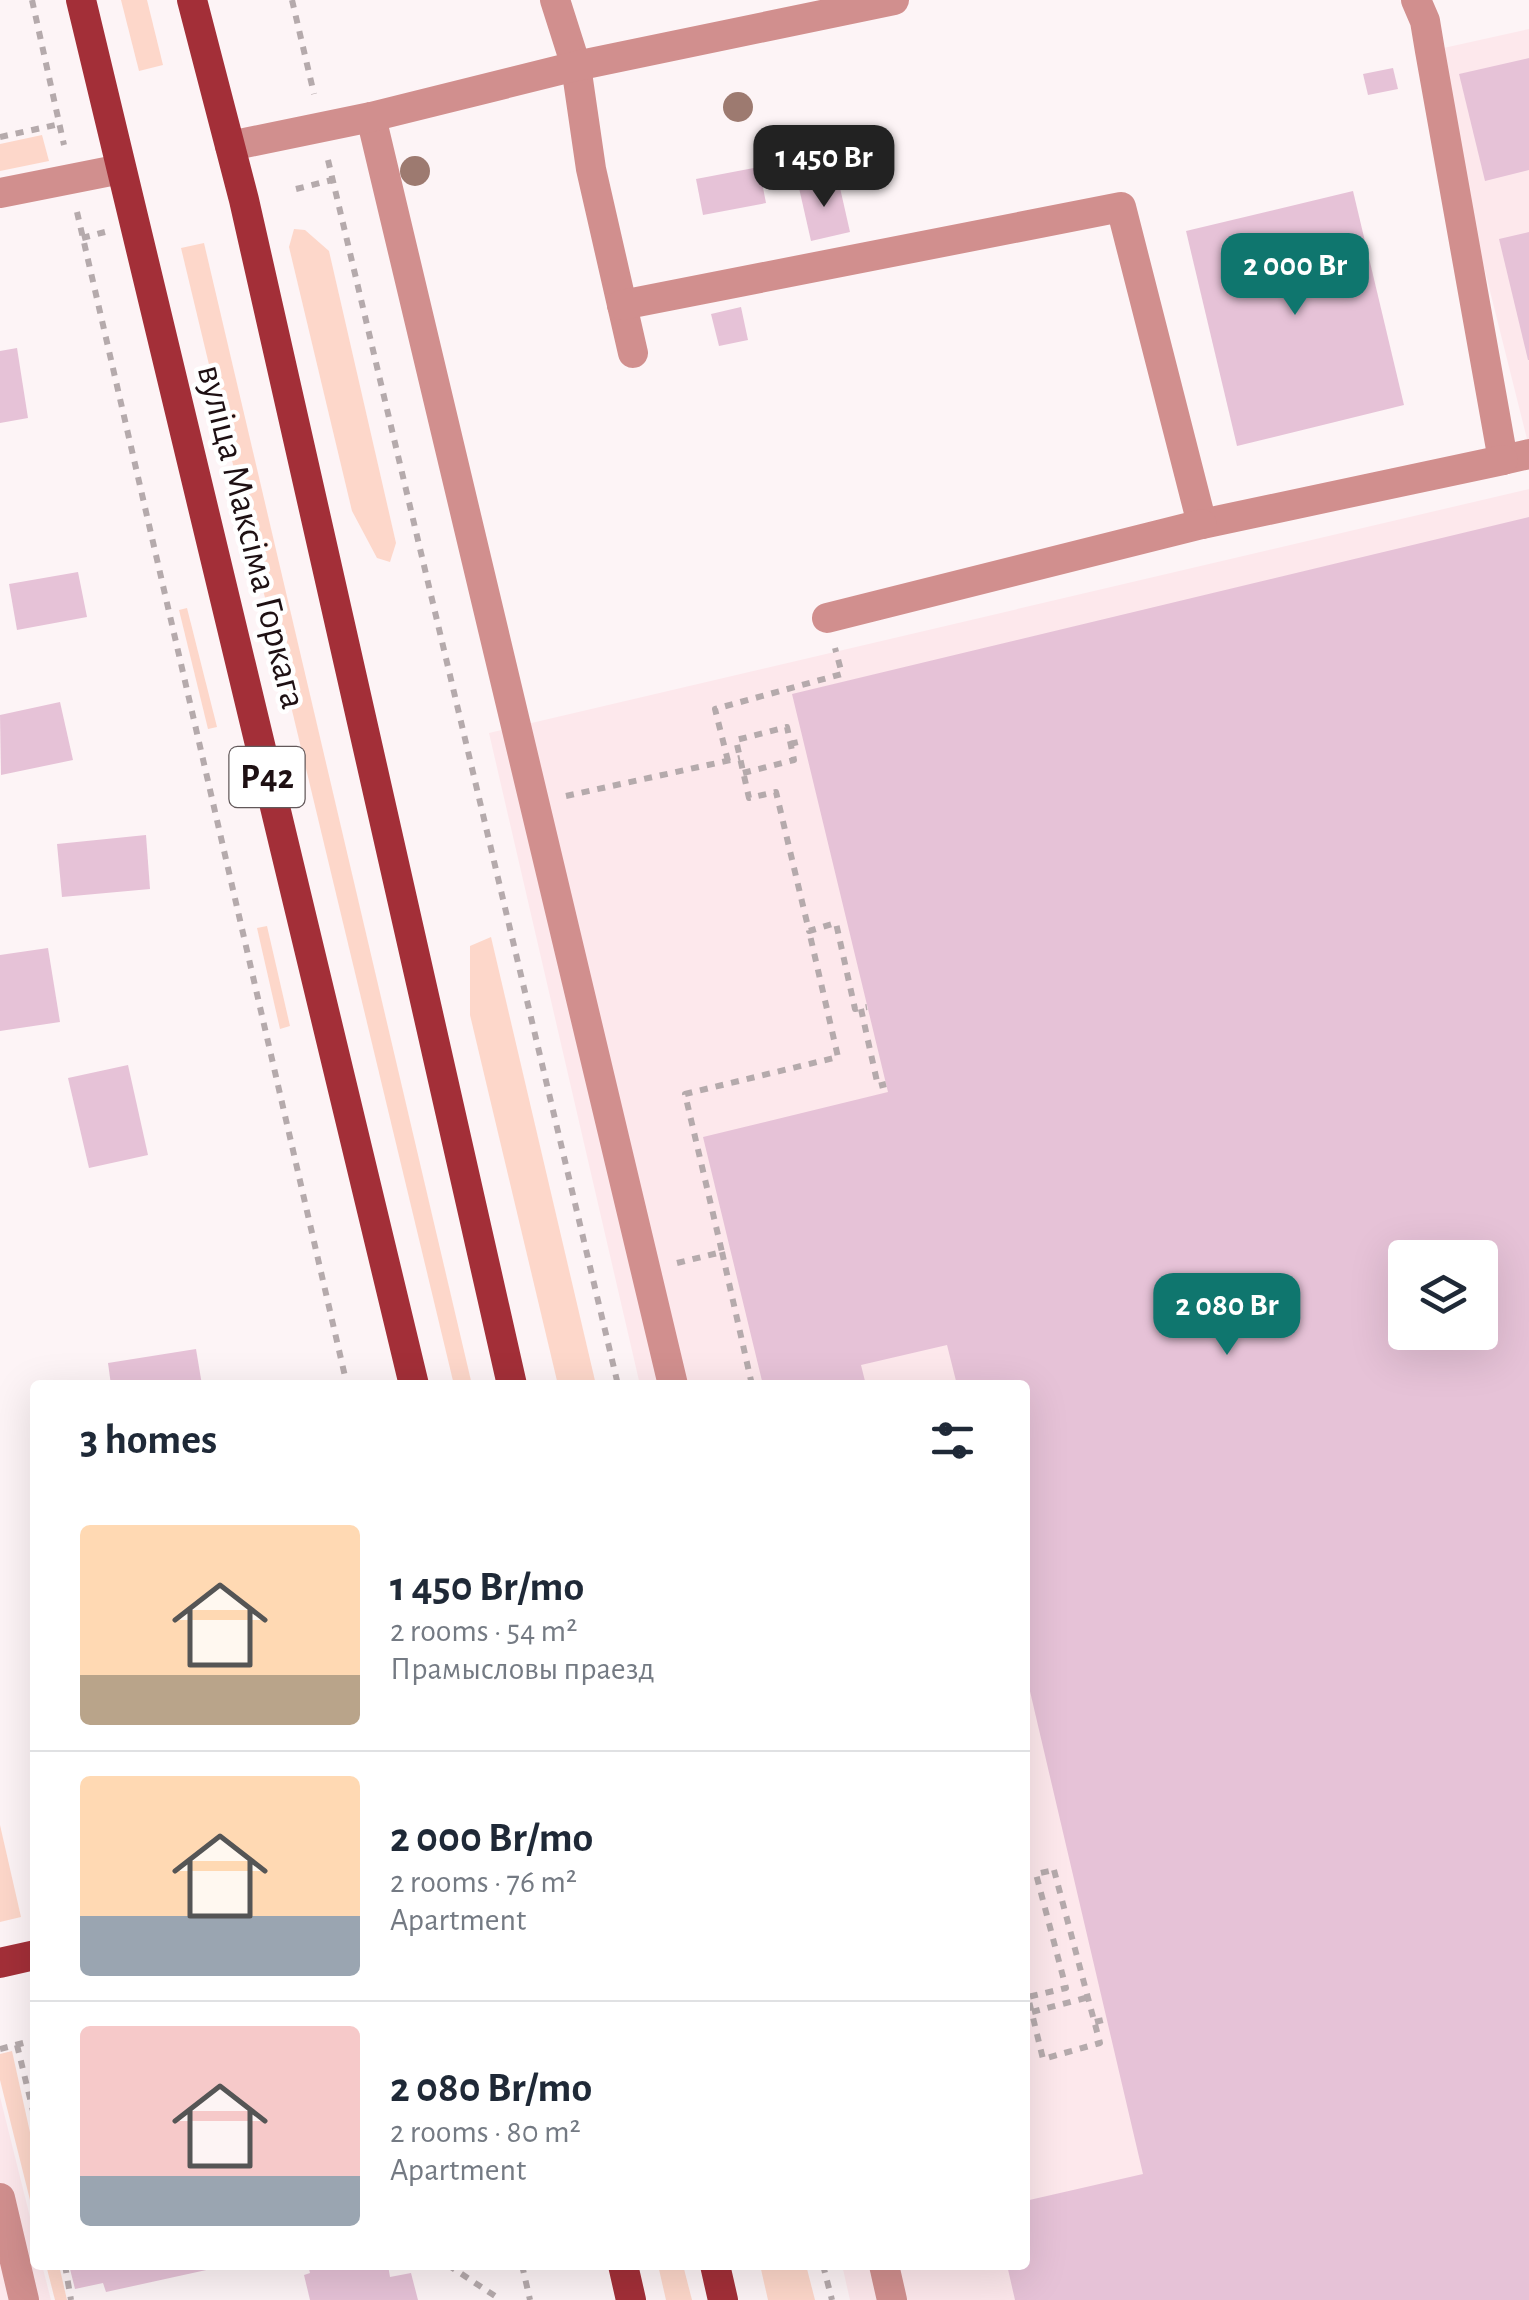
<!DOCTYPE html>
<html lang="en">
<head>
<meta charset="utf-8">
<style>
	body { margin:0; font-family:"Alegreya Sans",sans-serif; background:#f2f2f3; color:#1f2937; height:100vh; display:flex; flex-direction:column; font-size:38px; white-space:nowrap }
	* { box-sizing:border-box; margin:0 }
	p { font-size:32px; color:#747a83 }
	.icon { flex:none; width:55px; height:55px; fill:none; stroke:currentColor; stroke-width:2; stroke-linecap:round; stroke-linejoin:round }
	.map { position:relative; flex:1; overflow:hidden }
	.drawer { position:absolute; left:30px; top:1380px; width:1000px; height:890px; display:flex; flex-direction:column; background:#fff; border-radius:10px; box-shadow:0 10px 40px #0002 }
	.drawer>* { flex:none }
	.fabs { position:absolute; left:1388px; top:1240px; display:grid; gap:20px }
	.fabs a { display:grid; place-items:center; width:110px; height:110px; border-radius:10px; background:#fff; box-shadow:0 10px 40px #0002; font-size:50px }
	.price { position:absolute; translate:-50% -85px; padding:0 22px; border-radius:20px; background:#0f766e; color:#fff; font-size:32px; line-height:65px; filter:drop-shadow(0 2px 5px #0008) }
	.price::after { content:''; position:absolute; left:50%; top:60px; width:30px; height:22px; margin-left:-15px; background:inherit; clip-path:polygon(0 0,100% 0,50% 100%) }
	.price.selected { background:#222; color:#fff }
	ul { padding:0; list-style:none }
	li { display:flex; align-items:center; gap:30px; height:250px; padding:0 50px }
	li+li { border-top:2px solid #e0e1e3 }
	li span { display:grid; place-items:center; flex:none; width:280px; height:200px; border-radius:10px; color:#555 }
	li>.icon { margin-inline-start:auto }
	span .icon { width:120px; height:120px; fill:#fffc; stroke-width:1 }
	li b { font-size:42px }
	h2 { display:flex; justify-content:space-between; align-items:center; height:120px; padding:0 50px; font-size:42px }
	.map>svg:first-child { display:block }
	.built { fill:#fde8ec; fill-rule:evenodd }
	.green { fill:#fdd7ca }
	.building { fill:#e6c2d7; fill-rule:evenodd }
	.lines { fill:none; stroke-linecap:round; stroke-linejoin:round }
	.path { stroke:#b5aaac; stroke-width:6; stroke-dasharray:8 8; stroke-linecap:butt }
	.minor { stroke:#d18f8e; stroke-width:30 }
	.major { stroke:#a32f38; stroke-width:30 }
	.tree { fill:#9d7a70 }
	.labels { text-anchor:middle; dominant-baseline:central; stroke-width:9; stroke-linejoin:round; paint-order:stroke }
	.shield { fill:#fff; stroke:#62585a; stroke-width:2.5 }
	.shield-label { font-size:35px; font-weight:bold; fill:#1e1013 }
	.street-label { font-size:38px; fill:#1e1013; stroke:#fff }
</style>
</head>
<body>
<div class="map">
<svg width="1529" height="2300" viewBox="0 0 1529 2300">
	<rect width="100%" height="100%" fill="#fdf4f6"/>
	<g class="built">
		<path d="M1529,29V447L1430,51Z"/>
		<path d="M1529,489V2300H850L842,2265H1025V1385H640L489,733ZM1405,1258H1480V1332H1405Z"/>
		<path d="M0,2097L35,2237V2265H42L51,2300H0Z"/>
	</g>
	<g class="green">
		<path d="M121,0H147L163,65L139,71Z"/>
		<path d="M42,135L49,161L0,171V144Z"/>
		<path d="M294,229L305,230L329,251L396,543L390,562L377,558L352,511L289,247Z"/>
		<path d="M204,243L472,1385H454L181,248Z"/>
		<path d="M187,608L217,727L208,729L179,610Z"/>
		<path d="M267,926L290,1026L280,1029L257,928Z"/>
		<path d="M491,937L596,1385H558L470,1015V946Z"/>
		<path d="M0,1825L21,1917L0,1922Z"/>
		<path d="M12,2051L35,2155V2220L0,2080V2054Z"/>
		<path d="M46,2265H59L67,2300H55Z"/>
		<path d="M658,2265H683L692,2300H666Z"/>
		<path d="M760,2265H806L815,2300H768Z"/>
	</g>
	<g class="building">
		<path d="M1529,58V170L1485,181L1459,74Z"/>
		<path d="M1393,68L1398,89L1368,95L1363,74Z"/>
		<path d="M759,167L766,203L703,215L696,179Z"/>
		<path d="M838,179L850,232L811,241L799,188Z"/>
		<path d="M1353,191L1404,405L1237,446L1186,231Z"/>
		<path d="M1529,232V360H1528L1499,239Z"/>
		<path d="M741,307L748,340L719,346L711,314Z"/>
		<path d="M17,348L28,418L0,423V351Z"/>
		<path d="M1529,517V2300H1015L1007,2265H1025V2201L1143,2174L1025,1670V1385H957L947,1345L861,1365L866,1385H763L703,1137L888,1092L792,694ZM1405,1258H1480V1332H1405Z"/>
		<path d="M78,572L87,617L17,630L9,584Z"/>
		<path d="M60,702L73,760L1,775L0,715Z"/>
		<path d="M146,835L150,889L62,897L57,844Z"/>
		<path d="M48,948L60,1022L0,1031V955Z"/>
		<path d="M128,1065L148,1155L89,1168L68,1078Z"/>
		<path d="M196,1349L202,1385H111L108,1363Z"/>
		<path d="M69,2265H219L220,2267L106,2292L103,2283L75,2289Z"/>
		<path d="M308,2265H388L390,2277L411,2273L418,2300H310L304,2275L310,2273Z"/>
	</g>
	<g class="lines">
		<g class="path">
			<path d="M32,0L64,145"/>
			<path d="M292,0L314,94"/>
			<path d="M0,137L60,124"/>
			<path d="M328,160L618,1385"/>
			<path d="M296,189L332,180"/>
			<path d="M77,212L347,1385"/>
			<path d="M82,238L105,232"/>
			<path d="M790,744L803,741"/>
			<path d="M728,761L715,709L842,674L835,648"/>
			<path d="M743,773L794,760L787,727L736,740L749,798L776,792L809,931L836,923L855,1009L867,1007"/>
			<path d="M566,796L740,758"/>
			<path d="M861,1009L878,1086L886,1084"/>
			<path d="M722,1252L752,1385"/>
			<path d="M677,1263L722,1252L685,1094L838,1057L809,931"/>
			<path d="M1054,1870L1100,2043L1043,2059L1028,1997L1066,1988L1036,1874Z"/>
			<path d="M1032,2012L1089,1997"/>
			<path d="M1095,2022L1108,2019"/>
			<path d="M17,2045L35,2119"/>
			<path d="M0,2049L35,2040"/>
			<path d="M65,2265L71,2300"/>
			<path d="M448,2265L501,2300"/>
			<path d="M522,2265L530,2300"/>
			<path d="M823,2265L832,2300"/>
		</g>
		<g class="minor">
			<path d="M555,0L576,66L591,169L633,353"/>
			<path d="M1416,0L1425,21L1430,51L1503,460L1529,454"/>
			<path d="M371,117L673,1385"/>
			<path d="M230,146L371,117L576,66L894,0"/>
			<path d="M0,193L121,169"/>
			<path d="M622,305L1121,207L1202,524L1503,460"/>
			<path d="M827,618L1202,524"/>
			<path d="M0,2198L24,2300"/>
			<path d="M884,2265L892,2300"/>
		</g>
		<g class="major">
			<path d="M81,0L414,1385"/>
			<path d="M192,0L244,200L512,1385"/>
			<path d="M0,1963L35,1955"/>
			<path d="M623,2265L631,2300"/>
			<path d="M715,2265L723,2300"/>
		</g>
	</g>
	<g class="tree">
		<circle cx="738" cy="107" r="15"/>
		<circle cx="415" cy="171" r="15"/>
	</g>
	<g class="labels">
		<rect class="shield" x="229.5" y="747" width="75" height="60" rx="8"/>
		<g class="shield-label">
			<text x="267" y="777">Р42</text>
		</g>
		<g class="street-label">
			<text transform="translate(251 537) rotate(76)">вуліца Максіма Горкага</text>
		</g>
	</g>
</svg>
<div class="fabs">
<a><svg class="icon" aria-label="layers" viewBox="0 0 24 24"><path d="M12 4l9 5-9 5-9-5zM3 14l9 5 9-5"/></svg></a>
</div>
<b class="price selected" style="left:824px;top:210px">1 450 Br</b>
<b class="price" style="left:1295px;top:318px">2 000 Br</b>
<b class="price" style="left:1227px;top:1358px">2 080 Br</b>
<section class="drawer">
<h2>3 homes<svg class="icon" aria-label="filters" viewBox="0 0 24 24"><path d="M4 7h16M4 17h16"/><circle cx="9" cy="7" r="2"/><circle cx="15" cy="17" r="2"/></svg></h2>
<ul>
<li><span style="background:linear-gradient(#ffd9b3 75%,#b9a48a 0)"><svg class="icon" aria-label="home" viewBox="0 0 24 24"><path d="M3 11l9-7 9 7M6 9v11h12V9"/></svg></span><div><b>1 450 Br/mo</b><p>2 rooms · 54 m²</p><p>Прамысловы праезд</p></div></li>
<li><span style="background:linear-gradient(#ffd9b3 70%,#9aa5b1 0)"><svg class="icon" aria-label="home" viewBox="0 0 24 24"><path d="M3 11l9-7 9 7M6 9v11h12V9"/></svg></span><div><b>2 000 Br/mo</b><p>2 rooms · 76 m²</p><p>Apartment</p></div></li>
<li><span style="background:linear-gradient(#f6c9c9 75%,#9aa5b1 0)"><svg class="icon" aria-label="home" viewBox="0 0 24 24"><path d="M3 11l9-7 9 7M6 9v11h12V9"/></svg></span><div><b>2 080 Br/mo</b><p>2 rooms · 80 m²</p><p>Apartment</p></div></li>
</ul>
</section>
</div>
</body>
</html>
